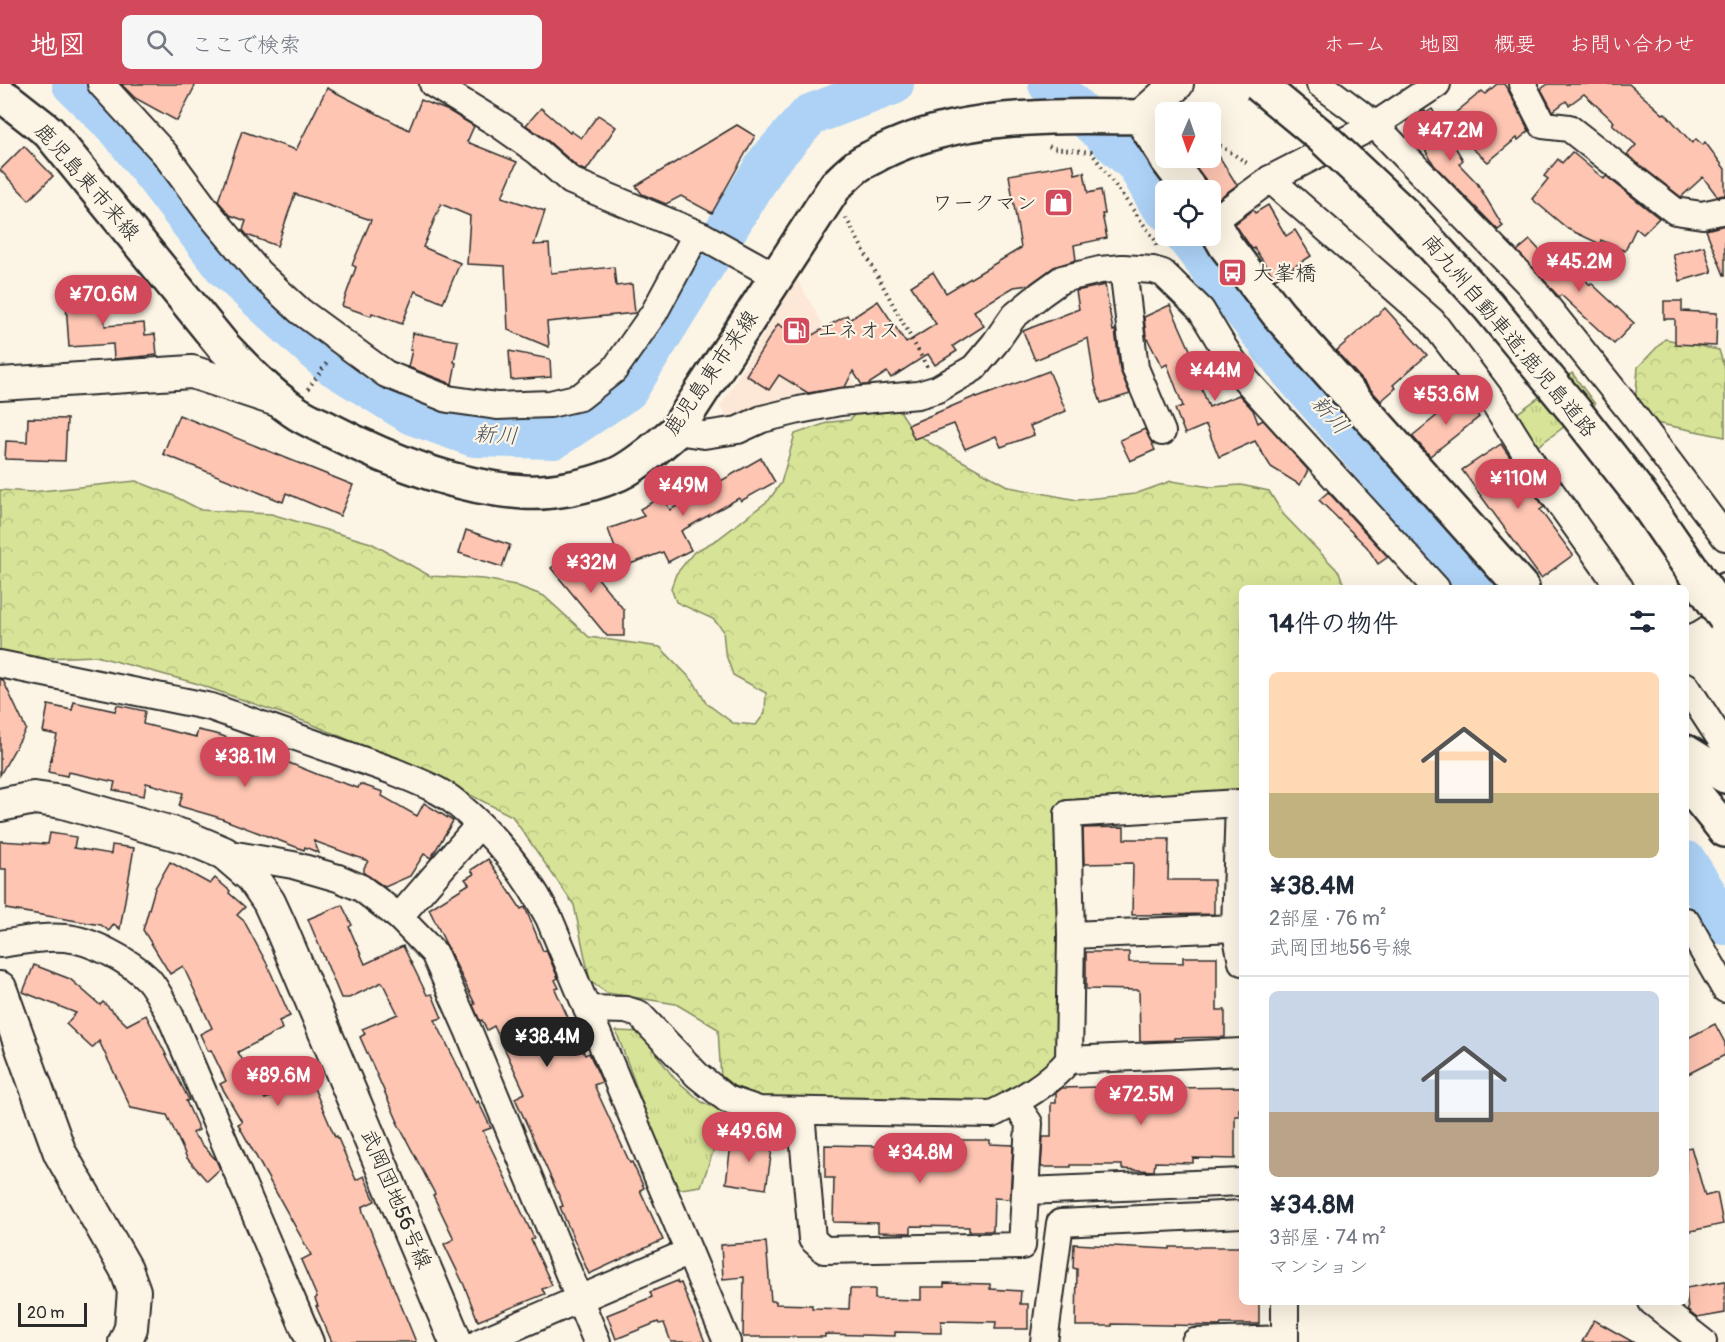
<!DOCTYPE html>
<html lang="ja">
<head>
<meta charset="utf-8">
<style>
	body { margin:0; font-family:Pangolin,"Klee One",sans-serif; background:#f6f6f7; color:#1f2937; height:100vh; display:flex; flex-direction:column; font-size:22px; white-space:nowrap }
	* { box-sizing:border-box; margin:0 }
	p { font-size:20px; color:#747a83 }
	.icon { flex:none; width:33px; height:33px; fill:none; stroke:currentColor; stroke-width:2; stroke-linecap:round; stroke-linejoin:round }
	.map { position:relative; flex:1; overflow:hidden }
	.drawer { position:absolute; left:1239px; top:501px; width:450px; height:720px; display:flex; flex-direction:column; background:#fff; border-radius:9px; box-shadow:0 6px 24px #0002 }
	.drawer>* { flex:none }
	.needle { width:39px; rotate:182deg }
	.buttons { position:absolute; left:1155px; top:18px; display:grid; gap:12px }
	.buttons a { display:grid; place-items:center; width:66px; height:66px; border-radius:9px; background:#fff; box-shadow:0 6px 24px #0002; font-size:30px }
	.scale { position:absolute; left:18px; bottom:15px; width:69px; box-sizing:border-box; padding-left:6px; border:3px solid #2b2b2b; border-top:0; font-size:16px; line-height:21px; white-space:nowrap; color:#2b2b2b; -webkit-text-stroke:4px #fcf5e5; paint-order:stroke }
	.price { position:absolute; translate:-50% -51px; padding:0 14px; border-radius:21px; background:#d1495b; color:#fff; font-size:20px; line-height:39px; filter:drop-shadow(0 2px 3px #0008) }
	.price::after { content:''; position:absolute; left:50%; top:36px; width:18px; height:14px; margin-left:-9px; background:inherit; clip-path:polygon(0 0,100% 0,50% 100%) }
	.price.active { background:#222; color:#fff }
	ul { padding:0; list-style:none }
	li { display:grid; align-content:center; gap:12px; height:318px; padding:0 30px }
	li+li { border-top:2px solid #e0e1e3 }
	li span { display:grid; place-items:center; height:186px; border-radius:9px; color:#555 }
	li>.icon { margin-inline-start:auto }
	span .icon { width:108px; height:108px; fill:#fffc; stroke-width:1 }
	li b { font-size:26px }
	h2 { display:flex; justify-content:space-between; align-items:center; height:72px; padding:0 30px; font-size:26px }
	header { display:flex; align-items:center; gap:36px; box-sizing:border-box; height:84px; padding:0 30px; background:#d1495b; color:#fff }
	header strong { font-size:28px }
	nav { display:flex; gap:33px; margin-inline-start:auto; font-size:21px }
	.search { width:420px; height:54px; background:#f6f6f7; display:flex; align-items:center; gap:15px; box-sizing:border-box; padding:0 21px; border-radius:9px; color:#747a83; font-size:22px }
	.map>svg:first-child { display:block }
	.built { fill:#fde7d6 }
	.grass { fill:url(#grass-tufts); stroke:#818861; stroke-width:1.5 }
	.forest { fill:url(#forest-crowns); stroke:#818861; stroke-width:1.5 }
	.lines { fill:none; stroke-linecap:round; stroke-linejoin:round }
	.river { stroke:#add2f6; stroke-width:42 }
	.building { fill:#fec5b2; stroke:#2b2b2b; stroke-width:1.5 }
	.minor-casing { stroke:#2b2b2b; stroke-width:30 }
	.tertiary-casing { stroke:#2b2b2b; stroke-width:36 }
	.primary-casing { stroke:#2b2b2b; stroke-width:38 }
	.path { stroke:#2b2b2b; stroke-width:4; stroke-dasharray:1.5 4.5; stroke-linecap:butt }
	.minor { stroke:#fcf5e5; stroke-width:26 }
	.tertiary { stroke:#fcf5e5; stroke-width:32 }
	.primary { stroke:#fcf5e5; stroke-width:33 }
	.motorway-bridge-casing { stroke:#2b2b2b; stroke-width:38; stroke-linecap:butt }
	.motorway-bridge { stroke:#fcf5e5; stroke-width:33 }
	.labels { text-anchor:middle; dominant-baseline:central; stroke-width:4.5; stroke-linejoin:round; paint-order:stroke }
	.street-label { font-size:21px; fill:#2b2b2b; stroke:#fcf5e5 }
	.poi-label { font-size:21px; fill:#2b2b2b; stroke:#fcf5e5; text-anchor:start }
	.water-label { font-size:22px; font-style:italic; fill:#4c555e; stroke:#fcf5e5 }
</style>
</head>
<body>
<header>
<strong>地図</strong>
<div class="search"><svg class="icon" aria-label="search" viewBox="0 0 24 24"><circle cx="10" cy="10" r="6"/><path d="M15 15l6 6"/></svg>ここで検索</div>
<nav><a>ホーム</a><a>地図</a><a>概要</a><a>お問い合わせ</a></nav>
</header>
<div class="map">
<svg width="1725" height="1258" viewBox="0 0 1725 1258">
	<defs>
		<pattern id="grass-tufts" width="24" height="20" patternUnits="userSpaceOnUse" patternTransform="scale(1.5)"><rect width="24" height="20" fill="#d7e497"/><path d="M3 7l-1-3M5 7V3M7 7l1-3M15 17l-1-3M17 17v-4M19 17l1-3" fill="none" stroke="#b9c482"/></pattern>
		<pattern id="forest-crowns" width="20" height="18" patternUnits="userSpaceOnUse" patternTransform="scale(1.5)"><rect width="20" height="18" fill="#d7e497"/><path d="M2 6a3 3 0 1 1 6 0M12 15a3 3 0 1 1 6 0" fill="none" stroke="#b9c482"/></pattern>
	</defs>
	<rect width="100%" height="100%" fill="#fcf5e5"/>
	<filter id="ink" filterUnits="userSpaceOnUse"><feTurbulence type="fractalNoise" baseFrequency=".0167" numOctaves="2"/><feDisplacementMap in="SourceGraphic" scale="12" xChannelSelector="R" yChannelSelector="G"/><feConvolveMatrix kernelMatrix="1 2 1 2 8 2 1 2 1" color-interpolation-filters="sRGB"/></filter>
	<g filter="url(#ink)">
		<path class="built" d="M797,195L855,297L853,305L847,312L786,315L727,333L720,323Z"/>
		<g class="grass">
			<path d="M1572,289L1595,320L1538,362L1515,331Z"/>
			<path d="M616,947L640,948L674,994L702,1018L727,1029L701,1102L674,1106Z"/>
		</g>
		<g class="forest">
			<path d="M1665,255L1719,266L1725,285V353L1646,337L1635,321L1638,283Z"/>
			<path d="M859,324L900,327L912,345L930,359L1009,403L1077,416L1135,410L1171,397L1211,403L1241,401L1269,407L1283,430L1339,488L1345,504H1242V710L1063,716L1055,726L1061,895L1059,970L1042,987L991,1020L757,1015L721,995L718,945L676,920L607,909L590,897L574,821L512,732L431,691L309,639L195,599L96,572L20,575L0,570V406L32,408L136,397L172,411L201,426L271,430L371,459L430,492L484,495L515,501L544,512L589,553L660,563L694,598L706,619L733,639L756,641L765,629L766,609L733,591L725,568L723,546L713,535L676,518L671,504L676,490L694,468L718,455L769,416L781,399L795,350L830,338L850,336Z"/>
		</g>
		<g class="lines">
			<g class="river">
				<path d="M73,0L120,46L226,184L331,280L412,330L474,352L554,354L627,306L768,78L810,31L893,0"/>
				<path d="M1049,0L1137,80L1158,117L1166,126"/>
				<path d="M1186,152L1293,289L1480,504"/>
				<path d="M1686,778L1725,840"/>
			</g>
		</g>
		<g class="building">
			<path d="M121,0H196L177,37L135,14Z"/>
			<path d="M1497,0H1504L1508,6L1529,47L1518,56L1517,54L1488,78L1443,39L1482,7L1485,10Z"/>
			<path d="M1548,0H1629L1663,30L1665,29L1692,59L1696,55L1703,61L1705,58L1725,85V111L1717,112L1703,93L1681,113L1627,71L1636,61L1612,40L1614,38L1584,10L1569,21L1566,17L1553,27L1541,5Z"/>
			<path d="M327,4L409,46L421,16L449,27L474,42L467,58L517,78L502,113L545,127L534,161L549,160L551,189L614,183L616,202L632,200L635,229L547,238L549,263L508,246L505,182L467,180L470,132L441,120L423,163L460,179L443,219L415,207L402,240L372,229L371,232L342,222L356,183L352,181L371,136L295,110L277,162L247,151L243,146L246,137L230,131L218,117L242,47L296,66Z"/>
			<path d="M541,24L570,49L571,47L581,54L598,31L616,43L586,87L579,84L547,56L526,41Z"/>
			<path d="M1432,25L1463,76L1459,80L1477,99L1503,142L1498,146L1434,81L1408,37L1425,27L1426,29Z"/>
			<path d="M737,41L755,52L712,129L681,112L666,120L642,110L636,102Z"/>
			<path d="M24,62L53,92L29,116L0,86Z"/>
			<path d="M1572,68L1604,95L1606,92L1659,134L1643,150L1636,144L1625,167L1601,156L1600,160L1568,145L1532,115L1548,95L1544,92L1558,75L1562,79Z"/>
			<path d="M1217,69L1237,101L1215,117L1210,115V106H1208L1205,95L1196,83Z"/>
			<path d="M1073,80L1075,90L1084,88L1088,109L1101,106L1105,130H1102L1107,154L1074,161L1076,176L1054,183L1029,201L1014,203L974,227L984,242L953,262L957,267L935,281L928,270L891,294L887,288L867,301H862L853,287L845,303L808,309L779,291L769,306L746,291L778,240L804,256L847,231L849,236L878,217L906,259L936,240L911,202L933,188L946,209L1021,164L1009,91Z"/>
			<path d="M1268,121L1286,152L1295,146L1311,172L1275,195L1254,164L1252,165L1235,140L1253,126L1255,129Z"/>
			<path d="M1725,141V191H1724L1706,146Z"/>
			<path d="M1530,156L1556,184L1566,175L1590,201L1591,199L1634,239L1614,260L1561,211L1559,213L1517,167Z"/>
			<path d="M1704,162L1712,188L1680,197L1673,170Z"/>
			<path d="M1105,201L1113,247L1115,246L1120,286L1130,310L1101,319L1095,301L1088,254L1035,276L1023,247L1079,225L1076,207Z"/>
			<path d="M102,202L105,242L144,239L145,251L155,250L157,271L114,275L113,260L69,263L65,205Z"/>
			<path d="M1664,217H1682V227L1717,229L1716,262L1675,260V235H1664Z"/>
			<path d="M1170,221L1191,268L1188,270L1209,323L1239,311L1253,326L1258,339L1263,336L1308,386L1300,401L1271,383L1255,357L1219,373L1206,341L1185,350L1175,325L1183,322L1167,280L1162,283L1146,252L1144,233Z"/>
			<path d="M1385,224L1427,271L1393,301L1396,304L1381,317L1336,267Z"/>
			<path d="M413,249L458,257L454,278L456,279L452,300L408,283L412,266H410Z"/>
			<path d="M509,267L550,275L551,293L511,296Z"/>
			<path d="M1049,287L1066,327L1030,342L1034,351L1001,363L996,352L965,365L954,340L914,355L908,341L976,312L977,314Z"/>
			<path d="M1462,311L1479,333L1430,372L1412,352Z"/>
			<path d="M179,331L353,401L340,432L286,409L283,418L163,370Z"/>
			<path d="M28,334L67,335L65,377L5,375L6,357L27,358Z"/>
			<path d="M1145,345L1155,366L1130,377L1120,356Z"/>
			<path d="M1501,360L1544,423L1540,426L1573,471L1541,494L1462,386Z"/>
			<path d="M761,374L775,398L741,417L739,414L681,447L691,466L668,478L663,468L622,483L608,445L644,432L640,425L663,412L670,426Z"/>
			<path d="M1328,408L1388,473L1378,480L1367,463L1319,416Z"/>
			<path d="M466,446L510,461L502,483L459,469Z"/>
			<path d="M574,465L624,526V552H607L551,484Z"/>
			<path d="M0,595L3,596L26,645L0,691Z"/>
			<path d="M74,618L115,627L117,621L145,627L143,640L196,653L198,646L220,651L319,691L358,704L360,700L383,708L382,712L417,732L424,719L453,737L431,774L424,770L410,792L385,803L364,789V784L368,777L314,757L319,769L305,763L304,766L217,733L179,722L183,709L146,699L144,712L113,706L115,698L68,688L67,692L48,688L57,651L43,648L48,621L72,626Z"/>
			<path d="M1124,743V755H1169L1168,796H1214V830L1132,831L1133,779L1084,780L1083,744Z"/>
			<path d="M50,749L76,753L74,764L111,770L112,761L134,764L120,845L114,840L109,847L101,841L6,825V785H0V757L48,760Z"/>
			<path d="M488,775L521,825L525,823L543,867L546,866L558,894L555,896L559,904L555,905L585,971L589,969L602,998L594,1001L630,1079L632,1078L644,1104L640,1106L663,1156L589,1190L560,1123L563,1122L560,1114L515,1014L525,1009L494,942L487,946L482,936L480,937L473,921L475,920L429,825L469,800L465,795L474,790L471,786Z"/>
			<path d="M170,778L210,800L215,794L230,807L229,809L245,823L237,831L244,837L267,880L290,932L279,937L282,945L238,968L265,1015L311,997L335,1053L337,1052L356,1096L364,1092L375,1117L362,1123L363,1128L416,1258H332L316,1222H318L315,1215L317,1213L301,1176L311,1171L238,1040L242,1038L220,1000L226,997L211,966L208,967L200,950L212,944L183,882L170,890L143,846L155,804Z"/>
			<path d="M342,821L352,841L349,843L365,880L403,862L427,911L432,910L442,934L435,936L476,1019L478,1017L491,1044L483,1047L534,1154L531,1156L552,1201L542,1205L545,1210L478,1237L464,1201L444,1160L454,1155L433,1111L435,1110L397,1038H398L360,953L365,950L362,945L398,930L382,898L349,914H341L308,835Z"/>
			<path d="M1086,868H1129V878L1183,879V873H1217V926H1225V953L1174,954V956L1140,957L1139,906L1086,905Z"/>
			<path d="M34,881L70,895L100,921L103,918L127,941L146,931L189,1016L186,1017L199,1046L192,1049L216,1076L220,1085L207,1097L187,1074L167,1031L131,1024L99,957L92,964L66,940L76,929L23,908Z"/>
			<path d="M1715,940L1725,959V971L1686,991V955Z"/>
			<path d="M1135,999H1172V1004L1242,1003V1025H1239V1032H1235V1075L1193,1074V1079L1155,1078L1154,1087L1122,1085V1081H1071V1083H1041L1043,1053H1051V1019H1056V1009L1062,1004L1135,1002Z"/>
			<path d="M732,1053L773,1059L766,1105L726,1099Z"/>
			<path d="M925,1056H990V1060L1013,1061L1010,1115L994,1114L993,1147H969V1143L911,1142V1149L878,1148V1139L833,1138L834,1094H825V1061L925,1063Z"/>
			<path d="M1691,1063L1705,1112L1717,1109L1723,1140L1686,1148V1064Z"/>
			<path d="M766,1158L771,1217H776V1220L812,1221V1224L849,1225L850,1205H875V1215L921,1216V1203H944V1199L990,1200V1205L1021,1207L1020,1220H1028V1245H995L996,1238L941,1237V1249L895,1248V1252L825,1250V1253H743L744,1193L723,1195L721,1161Z"/>
			<path d="M1074,1160L1170,1165V1163H1242V1218H1259V1240H1221L1220,1242L1112,1240V1242H1076L1077,1185L1073,1184Z"/>
			<path d="M677,1197L678,1200L681,1199L705,1258H671L664,1239L659,1240L658,1238L616,1255L607,1231L652,1213L650,1208Z"/>
			<path d="M1725,1197V1229L1697,1234L1688,1227L1686,1204Z"/>
			<path d="M1594,1236L1633,1258H1582Z"/>
		</g>
		<g class="lines">
			<defs>
				<g id="minor">
					<path d="M101,0L165,70L208,128L259,189L300,227L386,290L448,315L497,322L550,320L580,313L614,286L654,229L696,151"/>
					<path d="M433,0L500,41L537,67L571,97L703,152L775,192"/>
					<path d="M1320,0L1375,41L1529,200L1635,333L1725,453"/>
					<path d="M1522,0L1543,41L1569,44L1675,127L1702,131L1725,126"/>
					<path d="M1270,95L1432,237L1497,323L1540,392L1620,504"/>
					<path d="M1213,137L1270,95L1375,41L1437,0"/>
					<path d="M1123,184L1135,284L1162,348"/>
					<path d="M676,347L704,351L738,346L762,335L799,326L840,318L918,311L938,305L974,284L995,259L1013,233L1041,210L1062,195L1100,186L1123,184L1153,186L1163,189L1201,226L1224,264L1246,296L1436,504"/>
					<path d="M1686,526L1725,502"/>
					<path d="M0,580L211,623L393,687C414,696 438,704 456,719C496,752 525,788 549,834L727,1258"/>
					<path d="M1686,602L1725,662"/>
					<path d="M224,769L293,781L338,794L361,804L399,833L434,869L469,948L597,1258"/>
					<path d="M399,833L479,741"/>
					<path d="M1686,837L1725,905"/>
					<path d="M1071,851L1235,844"/>
					<path d="M0,860C22,857 43,852 65,854C91,856 130,877 148,895C157,905 163,919 170,931L310,1258"/>
					<path d="M587,925L626,926L639,930L697,991L727,1015L759,1026L992,1030C1020,1016 1049,1000 1069,976L1071,851L1068,730L1239,719L1235,844L1242,878"/>
					<path d="M1069,976L1242,968"/>
					<path d="M801,1028L812,1155L824,1166L1022,1162L1029,1039L1015,1019"/>
					<path d="M1027,1107L1242,1098"/>
					<path d="M1285,1218V1258"/>
					<path d="M1652,1218L1703,1258"/>
					<path d="M480,1258L689,1168"/>
					<path d="M1044,1258L1060,1139L1242,1130"/>
					<path d="M1195,1258L1285,1255"/>
				</g>
				<g id="tertiary">
					<path d="M1140,33L1177,0"/>
					<path d="M0,300L192,288L280,317"/>
					<path d="M0,721L34,714L63,718L186,753L224,769L252,793L269,818L280,842L456,1258"/>
					<path d="M0,904L60,1069L126,1185L134,1207L131,1244L125,1258"/>
				</g>
				<g id="primary">
					<path d="M0,11L7,15L49,48L224,263C246,286 268,309 294,327C305,335 318,340 330,346C388,376 458,404 524,408C550,410 589,402 613,392C633,385 659,361 676,347L836,101C844,94 852,85 860,80C866,76 874,73 880,69C960,29 1053,32 1140,33L1166,72"/>
					<path d="M1166,74L1190,106"/>
					<path d="M1210,134L1226,162L1279,231L1522,504"/>
					<path d="M1686,668L1725,692"/>
					<path d="M1686,698L1725,746"/>
				</g>
			</defs>
			<use href="#minor" class="minor-casing"/>
			<use href="#tertiary" class="tertiary-casing"/>
			<use href="#primary" class="primary-casing"/>
			<g class="path">
				<path d="M1210,55L1250,81"/>
				<path d="M1049,62L1052,64L1091,68L1155,156L1156,162"/>
				<path d="M846,134L927,283"/>
				<path d="M308,305L328,277"/>
			</g>
			<use href="#minor" class="minor"/>
			<use href="#tertiary" class="tertiary"/>
			<use href="#primary" class="primary"/>
			<defs>
				<path id="motorway-bridge" d="M1258,0L1321,52L1404,130L1489,223L1573,325L1642,413L1725,534"/>
			</defs>
			<use href="#motorway-bridge" class="motorway-bridge-casing"/>
			<use href="#motorway-bridge" class="motorway-bridge"/>
		</g>
	</g>
	<defs>
		<symbol id="shop-square" viewBox="-11 -11 22 22"><rect x="-9" y="-9" width="18" height="18" rx="4" fill="#d1495b" stroke="#fcf5e5"/><path d="M-5-2.5h2.3a2.7 3.5 0 0 1 5.4 0H5L5.5 6h-11ZM-1.5-2.5h3a1.5 2.3 0 0 0-3 0Z" fill="#fff"/></symbol>
		<symbol id="bus-square" viewBox="-11 -11 22 22"><rect x="-9" y="-9" width="18" height="18" rx="4" fill="#d1495b" stroke="#fcf5e5"/><path d="M-5-6H5V4H4V6H2V4H-2V6H-4V4H-5ZM-3.5-4V0h7V-4ZM-3.5 1.2v1.5H-2V1.2ZM2 1.2v1.5H3.5V1.2Z" fill="#fff"/></symbol>
		<symbol id="fuel-square" viewBox="-11 -11 22 22"><rect x="-9" y="-9" width="18" height="18" rx="4" fill="#d1495b" stroke="#fcf5e5"/><path d="M-5.5-6h7V0h2V4h1.3V-2.5L3-4.5l.8-.8L6-3V5H2.5V1h-1V6h-7ZM-4.2-4.7v3.2H.2V-4.7Z" fill="#fff"/></symbol>
	</defs>
	<g fill-rule="evenodd">
		<use href="#shop-square" x="1042" y="102" width="33" height="33"/>
		<use href="#bus-square" x="1216" y="172" width="33" height="33"/>
		<use href="#fuel-square" x="780" y="230" width="33" height="33"/>
	</g>
	<g class="labels">
		<g class="street-label">
			<text transform="translate(87 98) rotate(49)">鹿児島東市来線</text>
			<text transform="translate(1509 252) rotate(50)">南九州自動車道;鹿児島道路</text>
			<text transform="translate(711 289) rotate(-55)">鹿児島東市来線</text>
			<text transform="translate(396 1115) rotate(67)">武岡団地56号線</text>
		</g>
		<g class="poi-label">
			<text x="1037" y="119" text-anchor="end">ワークマン</text>
			<text x="1253" y="189">大峯橋</text>
			<text x="817" y="246">エネオス</text>
		</g>
		<g class="water-label">
			<text transform="translate(1330 331) rotate(49)">新川</text>
			<text transform="translate(496 351) rotate(4)">新川</text>
		</g>
	</g>
</svg>
<div class="buttons">
<a><svg class="needle" viewBox="-14 -14 28 28"><path d="M0-13l5 13h-10z" fill="#e53935"/><path d="M0 13l5-13h-10z" fill="#747a83"/></svg></a>
<a><svg class="icon" aria-label="locate" viewBox="0 0 24 24"><circle cx="12" cy="12" r="6"/><path d="M12 2v4M12 18v4M2 12h4M18 12h4"/></svg></a>
</div>
<div class="scale">20 m</div>
<b class="price" style="left:1450px;top:78px">¥47.2M</b>
<b class="price" style="left:1579px;top:209px">¥45.2M</b>
<b class="price" style="left:103px;top:242px">¥70.6M</b>
<b class="price" style="left:1215px;top:318px">¥44M</b>
<b class="price" style="left:1446px;top:342px">¥53.6M</b>
<b class="price" style="left:1518px;top:426px">¥110M</b>
<b class="price" style="left:683px;top:433px">¥49M</b>
<b class="price" style="left:591px;top:510px">¥32M</b>
<b class="price" style="left:245px;top:704px">¥38.1M</b>
<b class="price active" style="left:547px;top:984px">¥38.4M</b>
<b class="price" style="left:278px;top:1023px">¥89.6M</b>
<b class="price" style="left:1141px;top:1042px">¥72.5M</b>
<b class="price" style="left:749px;top:1079px">¥49.6M</b>
<b class="price" style="left:920px;top:1100px">¥34.8M</b>
<section class="drawer">
<h2>14件の物件<svg class="icon" aria-label="filters" viewBox="0 0 24 24"><path d="M4 7h16M4 17h16"/><circle cx="9" cy="7" r="2"/><circle cx="15" cy="17" r="2"/></svg></h2>
<ul>
<li><span style="background:linear-gradient(#ffd9b3 65%,#c2b280 0)"><svg class="icon" aria-label="home" viewBox="0 0 24 24"><path d="M3 11l9-7 9 7M6 9v11h12V9"/></svg></span><div><b>¥38.4M</b><p>2部屋 · 76 m²</p><p>武岡団地56号線</p></div></li>
<li><span style="background:linear-gradient(#c9d6e8 65%,#b9a48a 0)"><svg class="icon" aria-label="home" viewBox="0 0 24 24"><path d="M3 11l9-7 9 7M6 9v11h12V9"/></svg></span><div><b>¥34.8M</b><p>3部屋 · 74 m²</p><p>マンション</p></div></li>
</ul>
</section>
</div>
</body>
</html>
